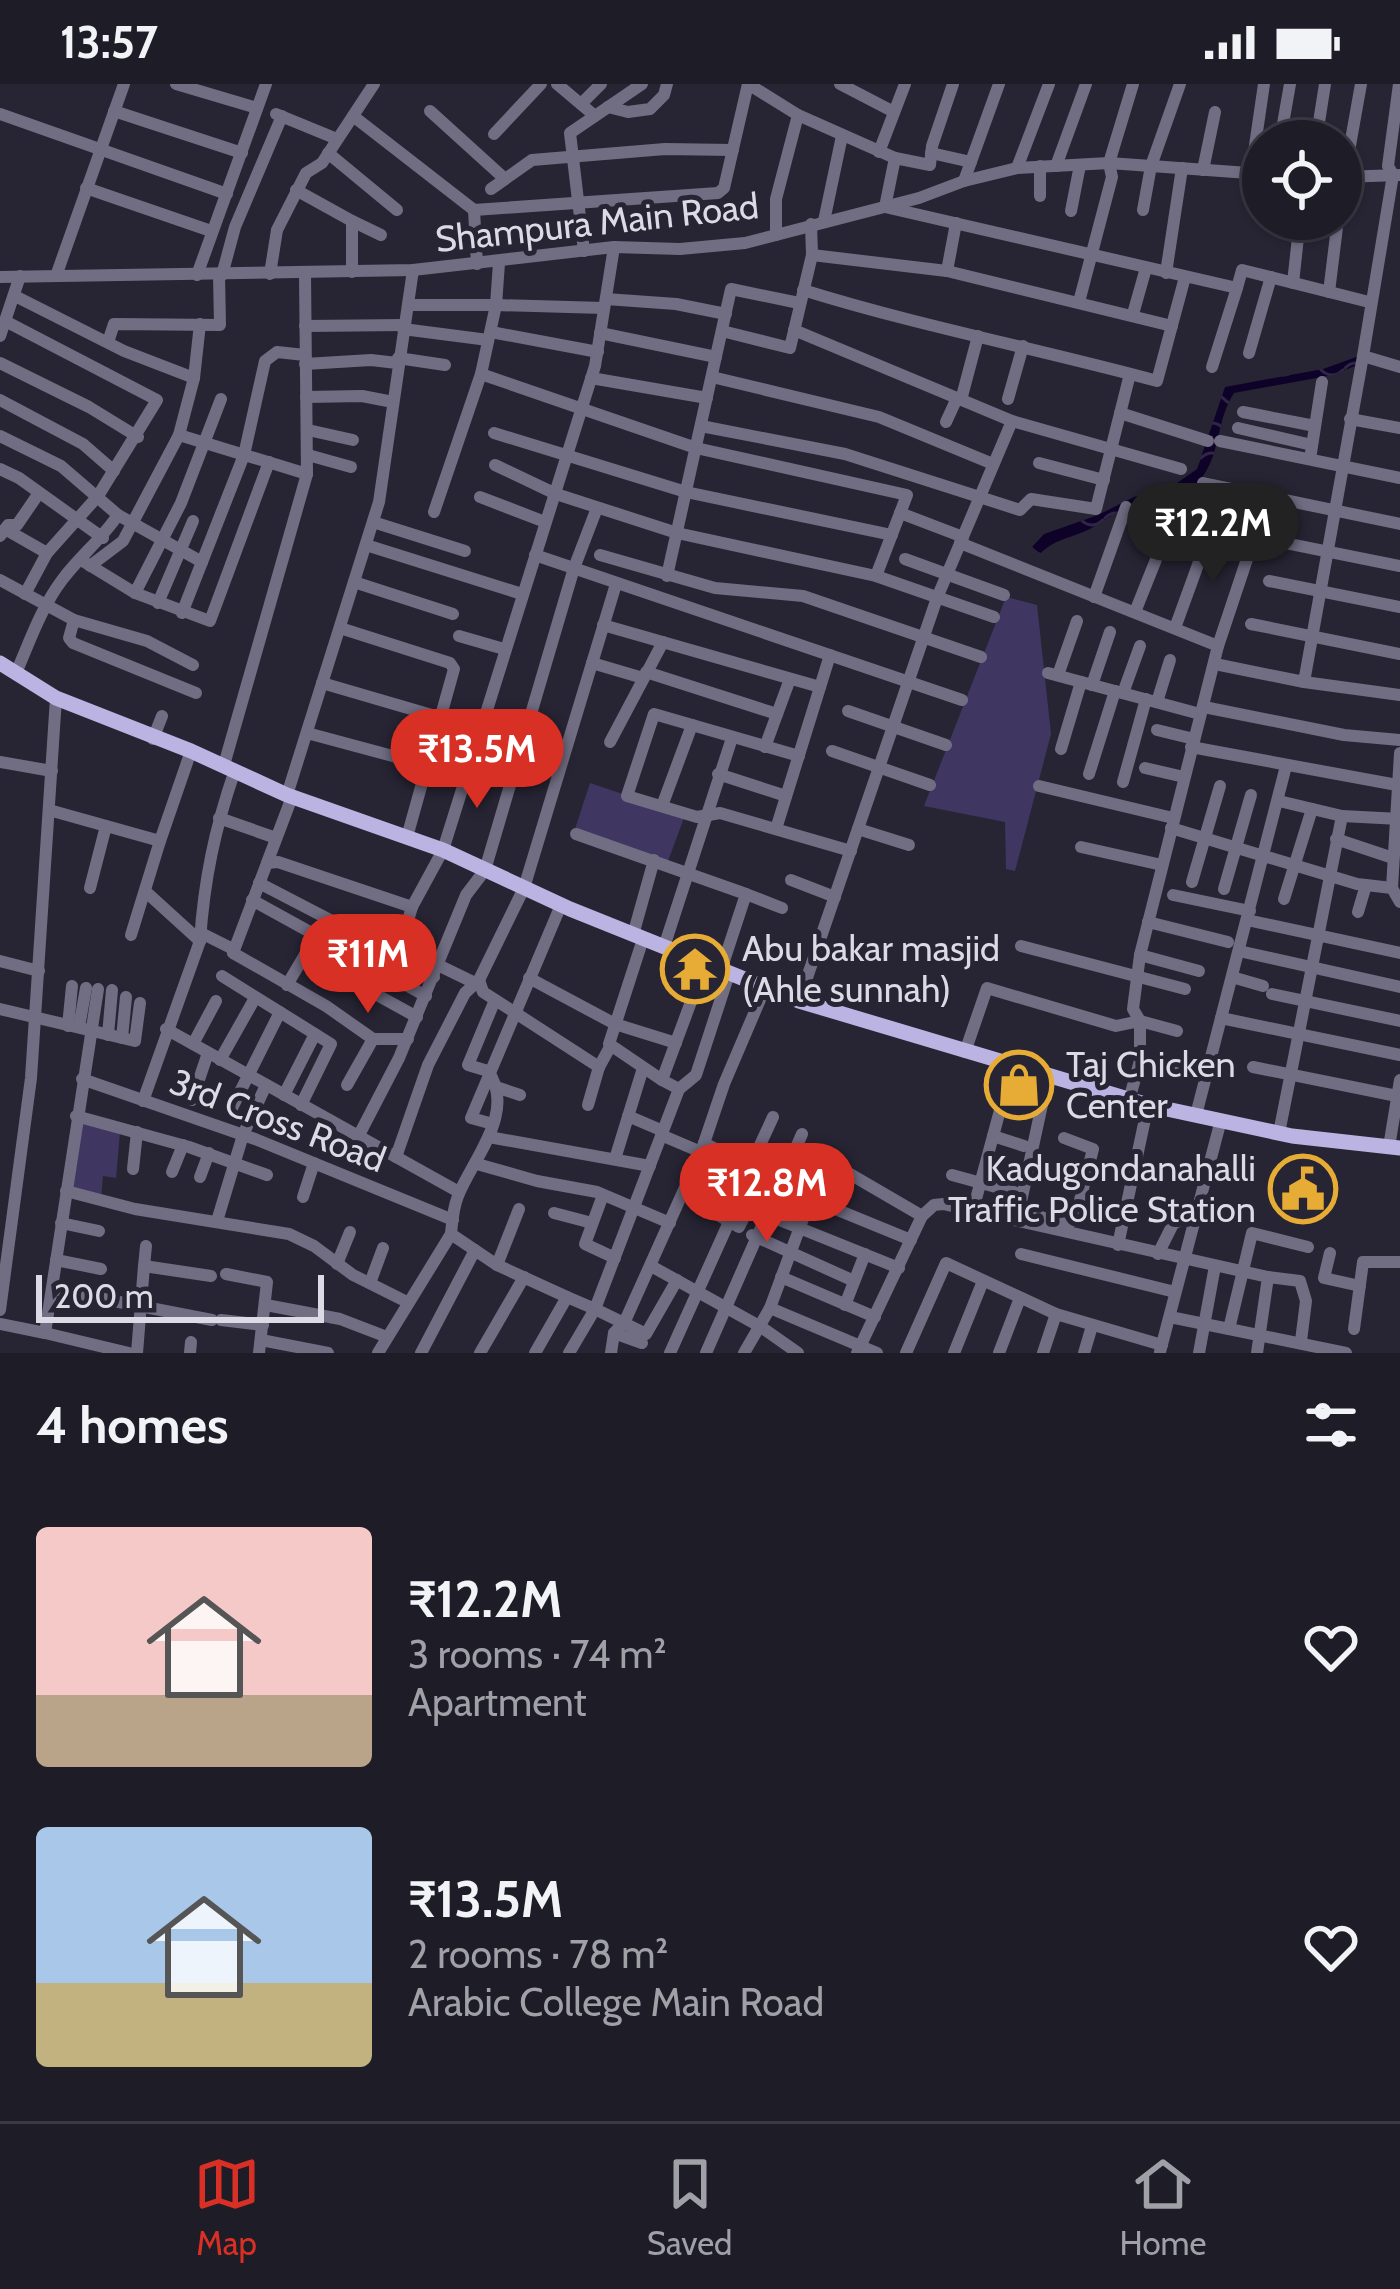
<!DOCTYPE html>
<html lang="en">
<head>
<meta charset="utf-8">
<style>
	body { margin:0; font-family:Cabin,sans-serif; background:#2a2933; color:#f1f3f6; height:100vh; display:flex; flex-direction:column; font-size:45px; white-space:nowrap }
	* { box-sizing:border-box; margin:0 }
	p { font-size:39px; color:#a0a1a7 }
	.icon { flex:none; width:66px; height:66px; fill:none; stroke:currentColor; stroke-width:2; stroke-linecap:round; stroke-linejoin:round }
	.map { position:relative; height:1269px; overflow:hidden }
	.details { display:flex; flex-direction:column; background:#1d1c27; flex:1 }
	.details>* { flex:none }
	.buttons { position:absolute; left:1242px; top:36px; display:grid; gap:24px }
	.buttons a { display:grid; place-items:center; width:120px; height:120px; border-radius:50%; background:#1d1c27; box-shadow:0 3px 9px #0004,0 0 0 3px #3b3a44; font-size:60px }
	.scale { position:absolute; left:36px; bottom:30px; width:288px; box-sizing:border-box; padding-left:12px; border:6px solid #dcdbe5; border-top:0; font-size:33px; line-height:42px; white-space:nowrap; color:#dcdbe5; -webkit-text-stroke:9px #272534; paint-order:stroke }
	.price { position:absolute; translate:-50% -102px; padding:0 27px; border-radius:42px; background:#d93025; color:#fff; font-size:39px; line-height:78px; filter:drop-shadow(0 3px 6px #0008) }
	.price::after { content:''; position:absolute; left:50%; top:72px; width:36px; height:27px; margin-left:-18px; background:inherit; clip-path:polygon(0 0,100% 0,50% 100%) }
	.price.current { background:#222; color:#fff }
	ul { padding:0; list-style:none }
	li { display:flex; align-items:center; gap:36px; height:300px; padding:0 36px }
	li span { display:grid; place-items:center; flex:none; width:336px; height:240px; border-radius:12px; color:#555 }
	li>.icon { margin-inline-start:auto }
	span .icon { width:144px; height:144px; fill:#fffc; stroke-width:1 }
	li b { font-size:51px }
	h2 { display:flex; justify-content:space-between; align-items:center; height:144px; padding:0 36px; font-size:51px }
	.status { display:flex; justify-content:space-between; align-items:center; height:84px; padding:0 60px; background:#1d1c27; direction:ltr }
	.status svg { height:33px; fill:currentColor }
	.tabs { display:flex; justify-content:space-around; align-items:center; height:168px; border-top:3px solid #3b3a44; background:#1d1c27; font-size:33px; color:#a0a1a7 }
	.tabs a { display:grid; justify-items:center; gap:6px }
	.tabs .current { color:#d93025 }
	.map>svg:first-child { display:block }
	.green { fill:#3f3761 }
	.water { fill:url(#water-waves) }
	.lines { fill:none; stroke-linecap:round; stroke-linejoin:round }
	.minor { stroke:#716e84; stroke-width:12 }
	.major { stroke:#bbb4e3; stroke-width:15 }
	.labels { text-anchor:middle; dominant-baseline:central; stroke-width:10; stroke-linejoin:round; paint-order:stroke }
	.street-label { font-size:36px; fill:#dcdbe5; stroke:#272534 }
	.poi-label { font-size:36px; fill:#dcdbe5; stroke:#272534; text-anchor:start }
</style>
</head>
<body>
<div class="status"><b>13:57</b><svg viewBox="0 0 49 12"><path d="M0 12V9h3v3zM5 12V6h3v6zM10 12V3h3v9zM15 12V0h3v12zM26 1h20v11H26zM47 4h2v5h-2z"/></svg></div>
<div class="map">
<svg width="1400" height="1269" viewBox="0 0 1400 1269">
	<defs>
		<pattern id="water-waves" width="16" height="10" patternUnits="userSpaceOnUse" patternTransform="scale(3)"><rect width="16" height="10" fill="#0e0229"/><path d="M0 5q4-4 8 0t8 0" fill="none" stroke="#302648"/></pattern>
	</defs>
	<rect width="100%" height="100%" fill="#272534"/>
	<g class="green">
		<path d="M1006,513L1037,521L1051,650L1015,787L1006,785L1005,738L924,722Z"/>
		<path d="M590,699L685,731L668,777L575,745Z"/>
		<path d="M81,1037L120,1048L116,1094L103,1092L101,1114L71,1105Z"/>
	</g>
	<path class="water" d="M1359,272L1357,281L1333,291L1234,309C1216,336 1221,371 1200,396C1188,411 1173,406 1157,409C1132,415 1111,433 1090,445C1072,454 1054,455 1040,470L1032,463L1044,450L1098,431L1138,411L1177,399L1197,385L1225,303L1323,285Z"/>
	<g class="lines">
		<g class="minor">
			<path d="M176,0L257,24"/>
			<path d="M557,0L595,32"/>
			<path d="M748,0L798,31L895,74L885,123L1237,204L1242,186L1369,218"/>
			<path d="M840,0L894,28"/>
			<path d="M1399,0L1388,82L1393,91L1363,272L1400,283"/>
			<path d="M581,20L601,0"/>
			<path d="M608,23L628,28L650,25L664,11L667,0"/>
			<path d="M114,27L242,69"/>
			<path d="M430,27L505,95"/>
			<path d="M0,30L227,110"/>
			<path d="M276,30L337,55"/>
			<path d="M353,32L474,126L718,109L724,104L748,0"/>
			<path d="M494,50L541,0"/>
			<path d="M1280,57L1290,0"/>
			<path d="M1316,57L1325,0"/>
			<path d="M879,68L905,0"/>
			<path d="M328,69L397,126"/>
			<path d="M931,69L971,78"/>
			<path d="M895,74L930,81L932,62L953,0"/>
			<path d="M1056,82L1086,0"/>
			<path d="M1017,84L1049,0"/>
			<path d="M1203,86L1215,28"/>
			<path d="M1251,89L1264,0"/>
			<path d="M1341,93L1400,91"/>
			<path d="M964,97L999,0"/>
			<path d="M86,104L211,147"/>
			<path d="M491,105L532,76L665,65L733,66"/>
			<path d="M296,106L352,137V188"/>
			<path d="M1040,112V82"/>
			<path d="M1341,112L1361,0"/>
			<path d="M474,126L477,180"/>
			<path d="M1143,126L1151,82L1180,0"/>
			<path d="M1071,127L1080,81"/>
			<path d="M352,137L381,151"/>
			<path d="M824,137L842,52"/>
			<path d="M776,151V115L798,31"/>
			<path d="M584,167L570,49L642,0"/>
			<path d="M812,171L947,187L1172,242"/>
			<path d="M499,179L496,221L604,224"/>
			<path d="M947,187L956,139"/>
			<path d="M1166,189L1182,84"/>
			<path d="M270,190L277,146L306,89L322,79L374,0"/>
			<path d="M197,191L266,0"/>
			<path d="M222,191L235,143L282,32"/>
			<path d="M56,192L124,0"/>
			<path d="M0,193L413,186L614,163L680,165L745,159L919,114L964,97L1017,84L1109,79L1263,90"/>
			<path d="M1293,199L1300,135"/>
			<path d="M803,206C919,242 1039,265 1157,297L1185,193"/>
			<path d="M1329,208L1338,135"/>
			<path d="M15,212L124,267L194,294"/>
			<path d="M606,215L676,220L726,230"/>
			<path d="M1079,218L1112,93L1109,79L1133,0"/>
			<path d="M408,221H496L481,290L434,428"/>
			<path d="M1133,230L1146,184"/>
			<path d="M7,238L157,316L98,412L47,469L25,510"/>
			<path d="M305,242L404,241"/>
			<path d="M403,245L488,256"/>
			<path d="M794,246L1012,337L1181,385"/>
			<path d="M722,247L790,264L812,171L811,140"/>
			<path d="M491,248L598,268"/>
			<path d="M600,249L716,273"/>
			<path d="M0,252L20,192"/>
			<path d="M108,258L114,240L220,241L219,191"/>
			<path d="M1249,269L1271,193"/>
			<path d="M398,274L445,281"/>
			<path d="M0,279L89,323L138,353"/>
			<path d="M305,280L371,276L397,279"/>
			<path d="M1212,283L1237,204"/>
			<path d="M481,290L696,364L907,411L876,492"/>
			<path d="M712,293L879,333L993,380"/>
			<path d="M591,294L707,314"/>
			<path d="M306,313L362,312L393,318"/>
			<path d="M1008,315L1023,262"/>
			<path d="M0,316L83,360L114,387"/>
			<path d="M961,316L978,252"/>
			<path d="M1243,328L1315,342"/>
			<path d="M1120,329L1208,357"/>
			<path d="M1350,335L1400,344"/>
			<path d="M946,338L957,314"/>
			<path d="M701,342L845,370L1020,426L1031,415L1096,425L1130,290"/>
			<path d="M1238,344L1312,361"/>
			<path d="M308,346L353,356"/>
			<path d="M494,349L686,408L892,451"/>
			<path d="M179,351L307,390"/>
			<path d="M0,352L61,382L118,431L202,478"/>
			<path d="M1220,357L1400,394"/>
			<path d="M308,371L351,383"/>
			<path d="M1310,375L1322,298"/>
			<path d="M1039,379L1104,396"/>
			<path d="M495,381L556,410L677,449L876,492L994,533"/>
			<path d="M0,385L19,394L103,454"/>
			<path d="M1203,399L1400,440"/>
			<path d="M480,413L545,438"/>
			<path d="M900,429L963,453"/>
			<path d="M373,438L465,467"/>
			<path d="M5,445L47,469"/>
			<path d="M0,452L8,441H17L39,409"/>
			<path d="M960,459L1218,562"/>
			<path d="M366,461L522,510"/>
			<path d="M535,471L962,616"/>
			<path d="M600,471L715,504L803,512L981,573"/>
			<path d="M905,475L1004,511"/>
			<path d="M81,476L135,509L210,537L269,378"/>
			<path d="M90,482L123,457L179,351L194,294L200,240"/>
			<path d="M667,492L731,205L799,219"/>
			<path d="M0,496L74,536L147,557L193,581"/>
			<path d="M1269,497L1400,523"/>
			<path d="M354,498L453,530"/>
			<path d="M135,509L181,419L221,315"/>
			<path d="M1094,513L1126,423"/>
			<path d="M158,519L193,437"/>
			<path d="M1135,528L1175,428L1230,448L1400,482"/>
			<path d="M182,529L244,371L265,277L277,268L305,271"/>
			<path d="M74,536L69,554L73,559L196,609"/>
			<path d="M1251,540L1400,570"/>
			<path d="M603,541L820,603"/>
			<path d="M340,544L450,579L454,585L407,753"/>
			<path d="M1175,544L1212,442"/>
			<path d="M459,552L504,565"/>
			<path d="M592,579L643,594"/>
			<path d="M1215,580L1304,598L1363,272"/>
			<path d="M646,588L777,630"/>
			<path d="M16,589C30,557 41,524 62,496C79,473 101,456 118,431"/>
			<path d="M1048,589L1200,630"/>
			<path d="M1058,591L1077,537"/>
			<path d="M1304,598L1400,611"/>
			<path d="M322,599L442,634"/>
			<path d="M1092,601L1110,548"/>
			<path d="M1123,609L1140,562"/>
			<path d="M1157,618L1170,576"/>
			<path d="M1204,623L1344,651L1400,656"/>
			<path d="M848,627L946,661"/>
			<path d="M1157,646L1194,655"/>
			<path d="M307,649L430,682"/>
			<path d="M153,655L162,632"/>
			<path d="M610,658L663,558"/>
			<path d="M765,663L790,595"/>
			<path d="M1191,663L1397,701"/>
			<path d="M1061,665L1081,598"/>
			<path d="M832,667L930,701"/>
			<path d="M1400,669L1392,804L1400,818"/>
			<path d="M799,672L654,630L627,712L697,733L720,729L851,767"/>
			<path d="M0,678L52,687"/>
			<path d="M224,681L307,390L305,190"/>
			<path d="M1145,684L1184,693"/>
			<path d="M718,690L786,712"/>
			<path d="M1089,690L1115,607"/>
			<path d="M1123,698L1146,615"/>
			<path d="M1039,702L1173,734"/>
			<path d="M287,711L379,418L413,186"/>
			<path d="M292,713L267,779L278,778L412,823"/>
			<path d="M1279,717L1342,732L1279,1049"/>
			<path d="M662,722L692,641"/>
			<path d="M49,726L160,757L131,851"/>
			<path d="M1342,732L1400,735"/>
			<path d="M219,734L276,754"/>
			<path d="M1171,744L1357,800L1392,804"/>
			<path d="M776,745L830,571"/>
			<path d="M858,745L909,761"/>
			<path d="M576,750L746,810L721,886"/>
			<path d="M1336,755L1393,774"/>
			<path d="M160,757L191,667"/>
			<path d="M1081,763L1162,781"/>
			<path d="M267,779L233,869L326,922L373,955"/>
			<path d="M791,796L835,813"/>
			<path d="M1192,798L1220,702"/>
			<path d="M259,799L336,839"/>
			<path d="M90,804L106,742"/>
			<path d="M1224,805L1251,711"/>
			<path d="M746,810L782,824"/>
			<path d="M1173,811L1250,827"/>
			<path d="M1284,815L1312,725"/>
			<path d="M252,816L426,912"/>
			<path d="M1358,828L1366,801"/>
			<path d="M1247,836L1400,869"/>
			<path d="M1148,838L1228,858"/>
			<path d="M201,849L233,865"/>
			<path d="M633,851L654,776"/>
			<path d="M403,853L412,823L443,766L595,282L614,163"/>
			<path d="M362,854L434,893"/>
			<path d="M643,855L609,960L662,996"/>
			<path d="M200,857C204,796 215,744 235,686"/>
			<path d="M1021,862L1185,905"/>
			<path d="M664,863L732,654"/>
			<path d="M1239,867L1400,903"/>
			<path d="M1140,871L1199,887"/>
			<path d="M0,877L39,887"/>
			<path d="M321,880L417,933"/>
			<path d="M438,881L477,900"/>
			<path d="M222,892L331,960L301,1021"/>
			<path d="M1232,893L1263,902"/>
			<path d="M529,894L615,940L676,959"/>
			<path d="M479,896L483,908L599,983L610,963"/>
			<path d="M287,901L316,852"/>
			<path d="M1272,910L1400,937"/>
			<path d="M799,917L937,514L1012,337"/>
			<path d="M0,925L135,957L140,919"/>
			<path d="M1221,934L1400,971"/>
			<path d="M68,942L72,902"/>
			<path d="M79,943L86,904"/>
			<path d="M166,945L459,1108"/>
			<path d="M108,951L112,906"/>
			<path d="M122,954L126,913"/>
			<path d="M193,960L216,917"/>
			<path d="M965,968L987,904L1116,942L1140,937L1177,947"/>
			<path d="M220,976L255,914"/>
			<path d="M1140,977L1176,986"/>
			<path d="M1253,983L1397,1012"/>
			<path d="M488,987C517,1028 472,1076 458,1112C453,1124 452,1138 451,1150L497,1181L567,1213"/>
			<path d="M488,987L468,981L495,916"/>
			<path d="M1048,993L1019,1127L1066,1140L1075,1136L1093,1065L1064,1054"/>
			<path d="M82,995L255,1055L453,1136"/>
			<path d="M347,1001L373,955H408"/>
			<path d="M496,1003L520,1011"/>
			<path d="M679,1005L696,991L729,890"/>
			<path d="M284,1011L315,950"/>
			<path d="M192,1016L208,969"/>
			<path d="M1129,1016L1140,977V937L1133,925L1140,871L1218,562L1254,454"/>
			<path d="M143,1017L200,857L145,807"/>
			<path d="M588,1021L599,983"/>
			<path d="M230,1028L280,928"/>
			<path d="M1196,1031L1286,682"/>
			<path d="M76,1032L189,1063L267,1091"/>
			<path d="M628,1032L663,1047"/>
			<path d="M493,1040L471,1034L561,821"/>
			<path d="M993,1052L1024,1062"/>
			<path d="M358,1053L399,974L466,811L485,786L574,484L597,424"/>
			<path d="M489,1053L650,1082"/>
			<path d="M704,1059L732,1073V1080"/>
			<path d="M1389,1063L1400,996"/>
			<path d="M797,1066L807,1065L922,1132"/>
			<path d="M701,1068L724,1000L765,904"/>
			<path d="M396,1073L428,981L465,909L479,896L524,804L616,500"/>
			<path d="M615,1075L643,984"/>
			<path d="M477,1080L537,1097L597,1108L670,1139"/>
			<path d="M133,1085L137,1048"/>
			<path d="M748,1087L761,1093L762,1098L739,1143L711,1127L732,1080L748,1087L773,1033"/>
			<path d="M172,1088L183,1061"/>
			<path d="M952,1091L1014,1108"/>
			<path d="M200,1093L209,1069"/>
			<path d="M762,1095L911,1156"/>
			<path d="M66,1107L135,1125L289,1150L314,1162L353,1191L407,1218"/>
			<path d="M603,1111L585,1160L615,1174"/>
			<path d="M303,1113L314,1079"/>
			<path d="M973,1126L1012,982"/>
			<path d="M554,1129L592,1139"/>
			<path d="M767,1131L899,1184"/>
			<path d="M217,1137L243,1051L266,1001"/>
			<path d="M61,1139L99,1147"/>
			<path d="M752,1151L854,1197"/>
			<path d="M1118,1161L1148,1021"/>
			<path d="M1308,1163L1252,1149L1229,1245L1346,1269"/>
			<path d="M1330,1169L1324,1194L1360,1202"/>
			<path d="M1021,1170L1175,1208"/>
			<path d="M1158,1170L1173,1140L1184,1134"/>
			<path d="M56,1176L101,1185"/>
			<path d="M337,1180L350,1148"/>
			<path d="M497,1181L519,1125"/>
			<path d="M144,1182L146,1162"/>
			<path d="M651,1182L761,1243L798,1269"/>
			<path d="M226,1190L267,1198L259,1269"/>
			<path d="M781,1193L875,1233"/>
			<path d="M1268,1193L1300,1197L1306,1217L1301,1257"/>
			<path d="M370,1199L383,1164"/>
			<path d="M52,1205L212,1236"/>
			<path d="M266,1221L340,1235L387,1253"/>
			<path d="M845,1221L865,1170"/>
			<path d="M770,1224L810,1116"/>
			<path d="M0,1226L31,994L56,614"/>
			<path d="M1170,1233L1229,1245"/>
			<path d="M221,1236L263,1241"/>
			<path d="M0,1240L45,1249L98,905"/>
			<path d="M1354,1245L1363,1178H1400"/>
			<path d="M45,1249L129,1269"/>
			<path d="M614,1249L642,1259"/>
			<path d="M261,1256L328,1269"/>
			<path d="M1160,1268L1221,1036"/>
			<path d="M137,1269L144,1182L211,1192"/>
			<path d="M190,1269L191,1258"/>
			<path d="M378,1269L451,1150"/>
			<path d="M421,1269L475,1166"/>
			<path d="M480,1269L524,1193"/>
			<path d="M535,1269L567,1213L595,1225L679,1005L662,996L705,880"/>
			<path d="M569,1269L595,1225L646,1250L677,1196"/>
			<path d="M611,1269L614,1249L625,1237L701,1068L661,1051"/>
			<path d="M670,1269L729,1138"/>
			<path d="M706,1269L802,1050"/>
			<path d="M744,1269L770,1224L877,1269"/>
			<path d="M857,1269L922,1132L934,1121L943,1120L1268,1193L1257,1269"/>
			<path d="M906,1269L946,1179L1056,1230L1162,1261"/>
			<path d="M954,1269L983,1197"/>
			<path d="M999,1269L1020,1214"/>
			<path d="M1043,1269L1056,1230"/>
			<path d="M1084,1269L1092,1242"/>
			<path d="M1199,1269L1215,1182"/>
		</g>
		<path class="major" d="M0,579L56,614L191,667L287,711L443,766L570,825L799,917L1148,1021L1292,1052L1400,1064"/>
	</g>
	<defs>
		<symbol id="temple-ring" viewBox="-11 -11 22 22"><circle r="9.5" fill="#272534" stroke="#e6ac36" stroke-width="1.5"/><path d="M0-6L5-2H3V0L6.5 2.5H4V6H1.5V3h-3V6H-4V2.5H-6.5L-3 0V-2H-5Z" fill="#e6ac36"/></symbol>
		<symbol id="shop-ring" viewBox="-11 -11 22 22"><circle r="9.5" fill="#272534" stroke="#e6ac36" stroke-width="1.5"/><path d="M-5-2.5h2.3a2.7 3.5 0 0 1 5.4 0H5L5.5 6h-11ZM-1.5-2.5h3a1.5 2.3 0 0 0-3 0Z" fill="#e6ac36"/></symbol>
		<symbol id="civic-ring" viewBox="-11 -11 22 22"><circle r="9.5" fill="#272534" stroke="#e6ac36" stroke-width="1.5"/><path d="M-.6-6.5H3V-4.5H.6V-3L4-1V1h2V6H-6V1h2V-1L-.6-3ZM-1.2 2.5V6h2.4V2.5Z" fill="#e6ac36"/></symbol>
	</defs>
	<g fill-rule="evenodd">
		<use href="#temple-ring" x="657" y="847" width="76" height="76"/>
		<use href="#shop-ring" x="981" y="963" width="76" height="76"/>
		<use href="#civic-ring" x="1265" y="1067" width="76" height="76"/>
	</g>
	<g class="labels">
		<g class="street-label">
			<text transform="translate(597 138) rotate(-6)">Shampura Main Road</text>
			<text transform="translate(278 1036) rotate(21)">3rd Cross Road</text>
		</g>
		<g class="poi-label">
			<text x="742" y="864">Abu bakar masjid<tspan x="742" dy="41">(Ahle sunnah)</tspan></text>
			<text x="1066" y="980">Taj Chicken<tspan x="1066" dy="41">Center</tspan></text>
			<text x="1256" y="1084" text-anchor="end">Kadugondanahalli<tspan x="1256" dy="41">Traffic Police Station</tspan></text>
		</g>
	</g>
</svg>
<div class="buttons">
<a><svg class="icon" aria-label="locate" viewBox="0 0 24 24"><circle cx="12" cy="12" r="6"/><path d="M12 2v4M12 18v4M2 12h4M18 12h4"/></svg></a>
</div>
<div class="scale">200 m</div>
<b class="price current" style="left:1213px;top:501px">₹12.2M</b>
<b class="price" style="left:477px;top:727px">₹13.5M</b>
<b class="price" style="left:368px;top:932px">₹11M</b>
<b class="price" style="left:767px;top:1161px">₹12.8M</b>
</div>
<section class="details">
<h2>4 homes<svg class="icon" aria-label="filters" viewBox="0 0 24 24"><path d="M4 7h16M4 17h16"/><circle cx="9" cy="7" r="2"/><circle cx="15" cy="17" r="2"/></svg></h2>
<ul>
<li><span style="background:linear-gradient(#f6c9c9 70%,#b9a48a 0)"><svg class="icon" aria-label="home" viewBox="0 0 24 24"><path d="M3 11l9-7 9 7M6 9v11h12V9"/></svg></span><div><b>₹12.2M</b><p>3 rooms · 74 m²</p><p>Apartment</p></div><svg class="icon" aria-label="heart" viewBox="0 0 24 24"><path d="M12 20l-8-8c-3-5 5-10 8-4 3-6 11-1 8 4z"/></svg></li>
<li><span style="background:linear-gradient(#a9c7e8 65%,#c2b280 0)"><svg class="icon" aria-label="home" viewBox="0 0 24 24"><path d="M3 11l9-7 9 7M6 9v11h12V9"/></svg></span><div><b>₹13.5M</b><p>2 rooms · 78 m²</p><p>Arabic College Main Road</p></div><svg class="icon" aria-label="heart" viewBox="0 0 24 24"><path d="M12 20l-8-8c-3-5 5-10 8-4 3-6 11-1 8 4z"/></svg></li>
</ul>
</section>
<nav class="tabs">
<a class="current"><svg class="icon" aria-label="map" viewBox="0 0 24 24"><path d="M3 6l6-2 6 2 6-2v14l-6 2-6-2-6 2zM9 4v14M15 6v14"/></svg>Map</a>
<a><svg class="icon" aria-label="saved" viewBox="0 0 24 24"><path d="M7 4h10v16l-5-4-5 4z"/></svg>Saved</a>
<a><svg class="icon" aria-label="home" viewBox="0 0 24 24"><path d="M3 11l9-7 9 7M6 9v11h12V9"/></svg>Home</a>
</nav>
</body>
</html>
